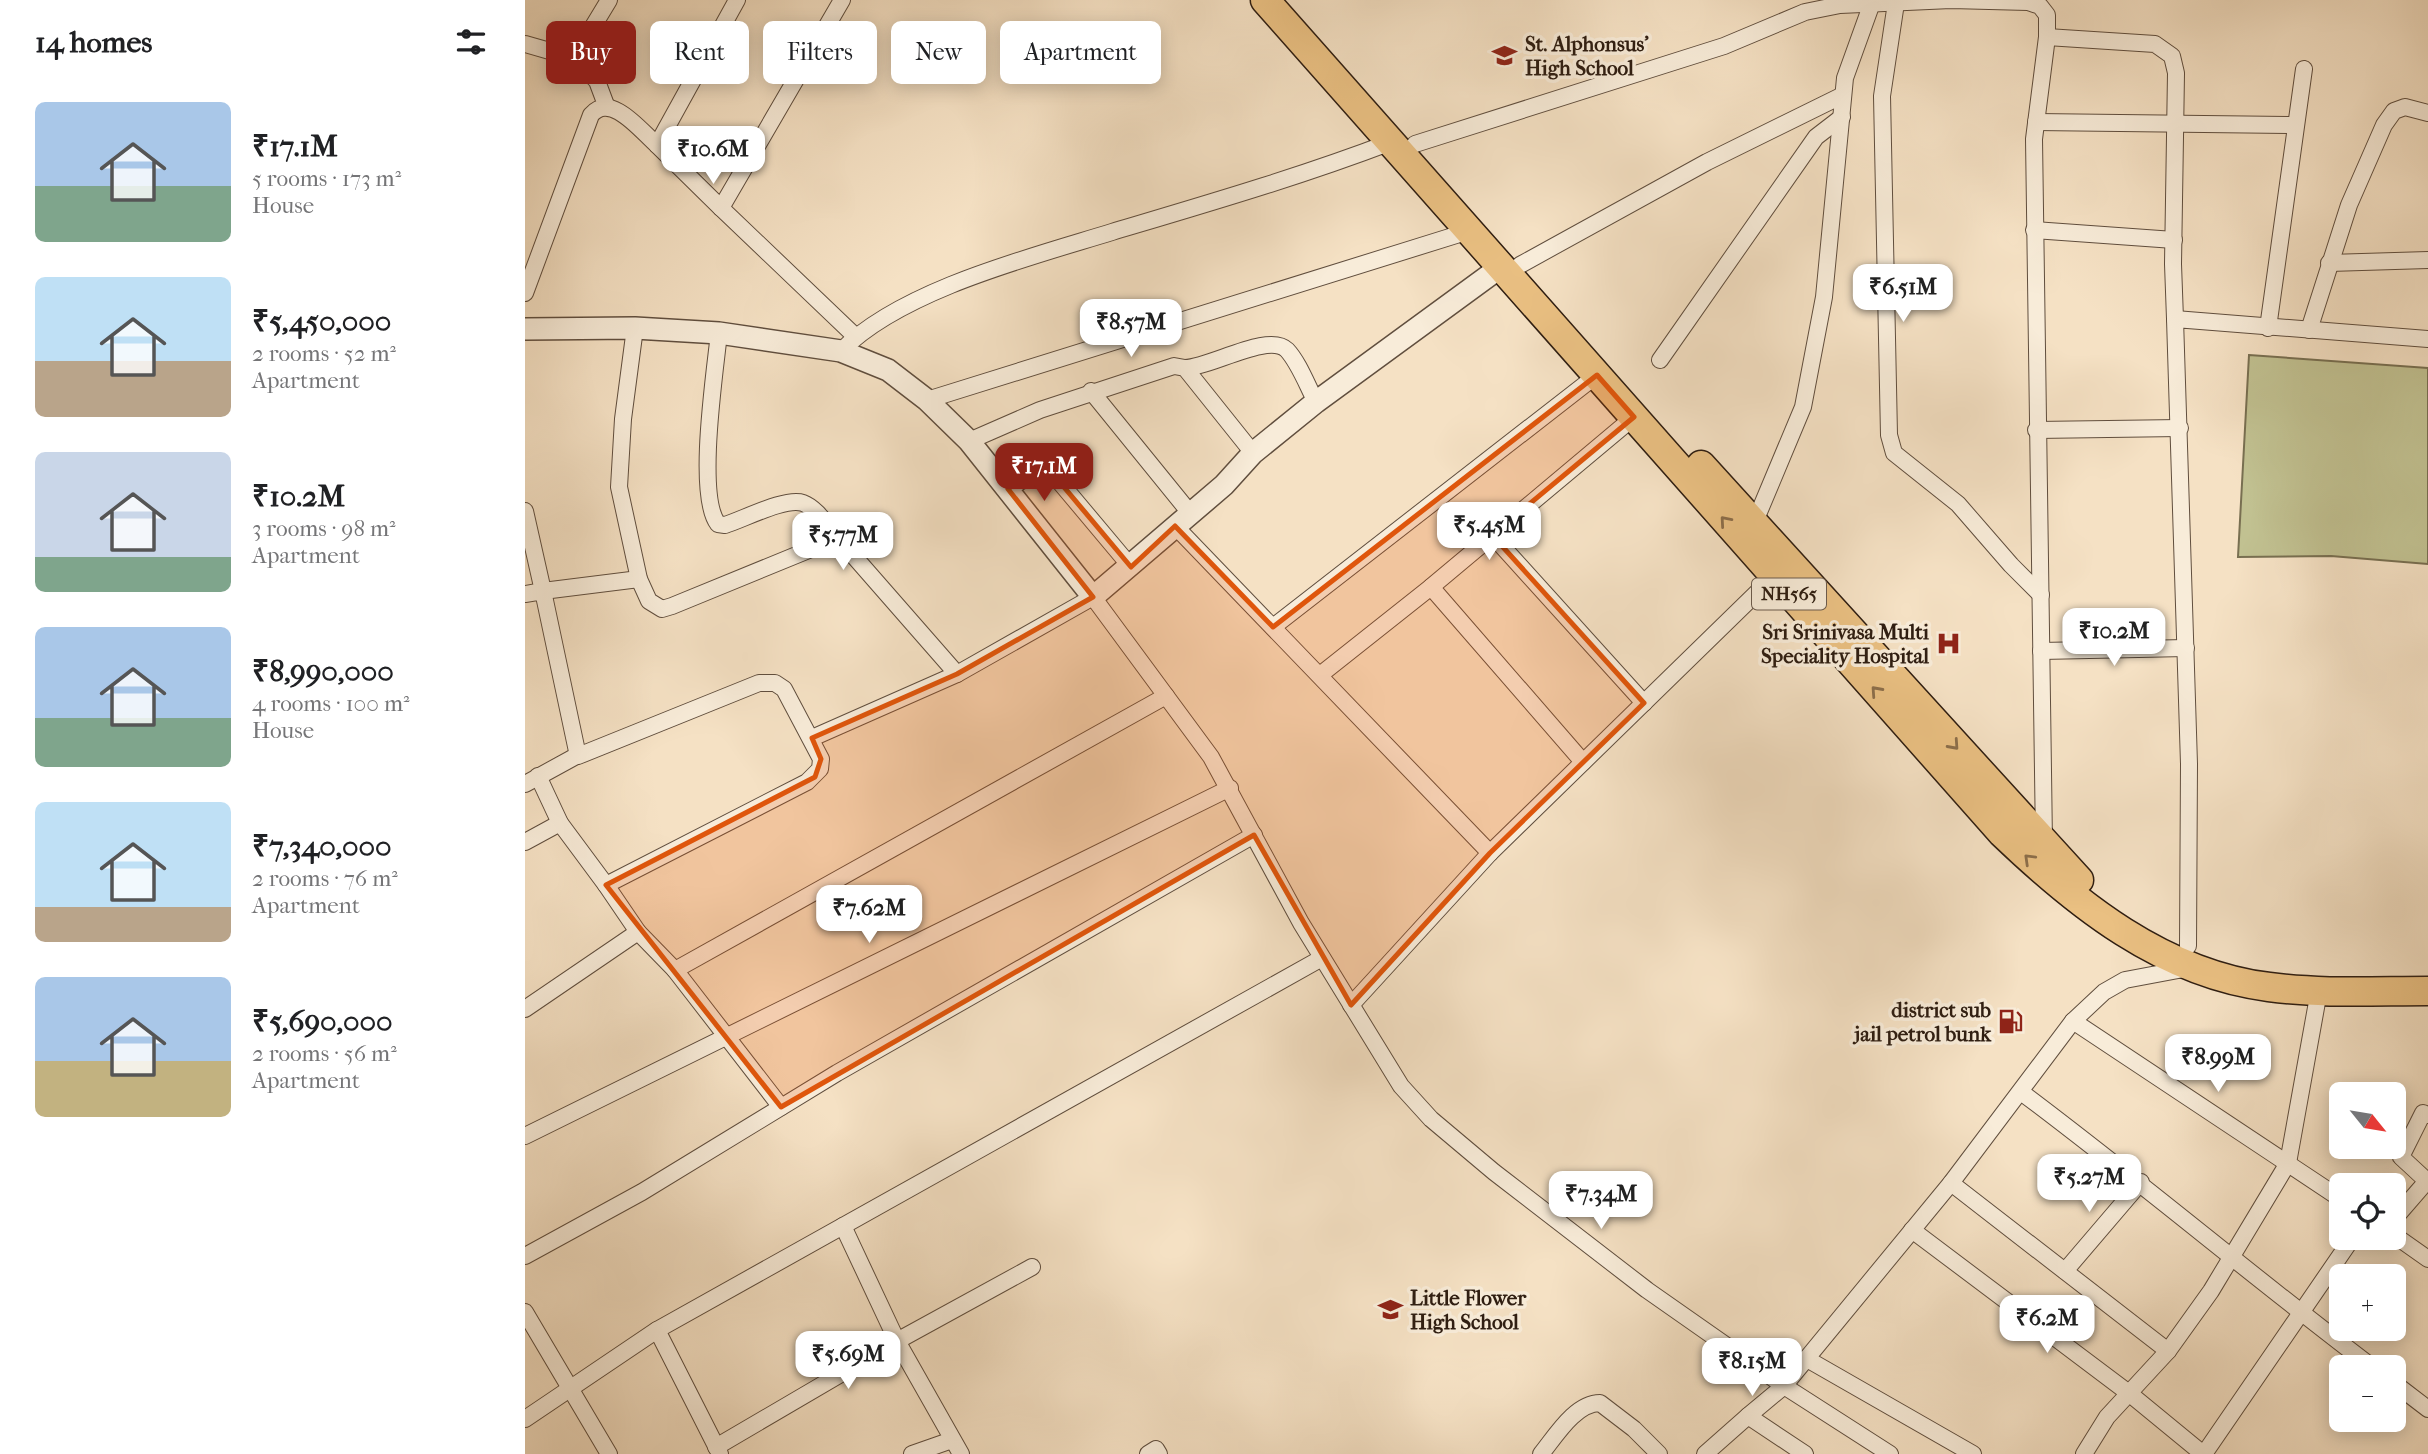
<!DOCTYPE html>
<html lang="en">
<head>
<meta charset="utf-8">
<style>
	body { margin:0; font-family:"IM FELL French Canon",serif; background:#f6f6f6; color:#202124; height:100vh; display:flex; flex-direction:column; font-size:26px; white-space:nowrap }
	* { box-sizing:border-box; margin:0 }
	p { font-size:23px; color:#757577 }
	.icon { flex:none; width:38px; height:38px; fill:none; stroke:currentColor; stroke-width:2; stroke-linecap:round; stroke-linejoin:round }
	.map { position:relative; flex:1; overflow:hidden }
	.sheet { display:flex; flex-direction:column; background:#fff; width:525px }
	.sheet>* { flex:none }
	.top-card { position:absolute; left:21px; top:21px; width:665px; height:63px; display:flex; gap:14px }
	.needle { width:46px; rotate:120deg }
	.fabs { position:absolute; left:1804px; top:1082px; display:grid; gap:14px }
	.fabs a { display:grid; place-items:center; width:77px; height:77px; border-radius:10px; background:#fff; box-shadow:0 4px 18px #0003; font-size:35px }
	.price { position:absolute; translate:-50% -60px; padding:0 16px; border-radius:14px; background:#fff; color:#222; font-size:23px; line-height:46px; filter:drop-shadow(0 2px 4px #0008) }
	.price::after { content:''; position:absolute; left:50%; top:42px; width:21px; height:16px; margin-left:-10px; background:inherit; clip-path:polygon(0 0,100% 0,50% 100%) }
	.price.on { background:#8f2418; color:#fff }
	ul { padding:0; list-style:none }
	li { display:flex; align-items:center; gap:21px; height:175px; padding:0 35px }
	li span { display:grid; place-items:center; flex:none; width:196px; height:140px; border-radius:10px; color:#555 }
	li>.icon { margin-inline-start:auto }
	span .icon { width:84px; height:84px; fill:#fffc; stroke-width:1 }
	li b { font-size:30px }
	h2 { display:flex; justify-content:space-between; align-items:center; height:84px; padding:0 35px; font-size:30px }
	.pill { padding:0 24px; border-radius:10px; background:#fff; box-shadow:0 4px 18px #0003; font-size:24px; line-height:63px }
	.pill.on { background:#8f2418; color:#fff }
	main { display:flex; flex:1; min-height:0 }
	.map>svg:first-child { display:block }
	.green { fill:#c1c191; stroke:#786f51; stroke-width:2 }
	.lines { fill:none; stroke-linecap:round; stroke-linejoin:round }
	.minor-casing { stroke:#604e3e; stroke-width:18 }
	.tertiary-casing { stroke:#604e3e; stroke-width:24 }
	.trunk-casing { stroke:#2e1d11; stroke-width:31 }
	.minor { stroke:#f8ecd9; stroke-width:16 }
	.tertiary { stroke:#f8ecd9; stroke-width:21 }
	.trunk { stroke:#eac082; stroke-width:28 }
	.oneway { stroke:#8c6e4a }
	.marked { fill:#df560c; fill-opacity:0.2; stroke:#df560c; stroke-width:5; stroke-linejoin:round }
	.labels { text-anchor:middle; dominant-baseline:central; stroke-width:7; stroke-linejoin:round; paint-order:stroke }
	.shield { fill:#f8ecd9; stroke:#6b5b4d; stroke-width:2 }
	.shield-label { font-size:19px; font-weight:bold; fill:#2e1d11 }
	.poi-label { font-size:21px; font-weight:bold; fill:#2e1d11; stroke:#f8ecd9; text-anchor:start }
</style>
</head>
<body>
<main>
<section class="sheet">
<h2>14 homes<svg class="icon" aria-label="filters" viewBox="0 0 24 24"><path d="M4 7h16M4 17h16"/><circle cx="9" cy="7" r="2"/><circle cx="15" cy="17" r="2"/></svg></h2>
<ul>
<li><span style="background:linear-gradient(#a9c7e8 60%,#7fa58c 0)"><svg class="icon" aria-label="home" viewBox="0 0 24 24"><path d="M3 11l9-7 9 7M6 9v11h12V9"/></svg></span><div><b>₹17.1M</b><p>5 rooms · 173 m²</p><p>House</p></div></li>
<li><span style="background:linear-gradient(#bfe0f5 60%,#b9a48a 0)"><svg class="icon" aria-label="home" viewBox="0 0 24 24"><path d="M3 11l9-7 9 7M6 9v11h12V9"/></svg></span><div><b>₹5,450,000</b><p>2 rooms · 52 m²</p><p>Apartment</p></div></li>
<li><span style="background:linear-gradient(#c9d6e8 75%,#7fa58c 0)"><svg class="icon" aria-label="home" viewBox="0 0 24 24"><path d="M3 11l9-7 9 7M6 9v11h12V9"/></svg></span><div><b>₹10.2M</b><p>3 rooms · 98 m²</p><p>Apartment</p></div></li>
<li><span style="background:linear-gradient(#a9c7e8 65%,#7fa58c 0)"><svg class="icon" aria-label="home" viewBox="0 0 24 24"><path d="M3 11l9-7 9 7M6 9v11h12V9"/></svg></span><div><b>₹8,990,000</b><p>4 rooms · 100 m²</p><p>House</p></div></li>
<li><span style="background:linear-gradient(#bfe0f5 75%,#b9a48a 0)"><svg class="icon" aria-label="home" viewBox="0 0 24 24"><path d="M3 11l9-7 9 7M6 9v11h12V9"/></svg></span><div><b>₹7,340,000</b><p>2 rooms · 76 m²</p><p>Apartment</p></div></li>
<li><span style="background:linear-gradient(#a9c7e8 60%,#c2b280 0)"><svg class="icon" aria-label="home" viewBox="0 0 24 24"><path d="M3 11l9-7 9 7M6 9v11h12V9"/></svg></span><div><b>₹5,690,000</b><p>2 rooms · 56 m²</p><p>Apartment</p></div></li>
</ul>
</section>
<div class="map">
<svg width="1903" height="1454" viewBox="0 0 1903 1454">
	<rect width="100%" height="100%" fill="#f5e1c4"/>
	<filter id="stains"><feTurbulence type="fractalNoise" baseFrequency=".00286" numOctaves="4"/><feColorMatrix values="0 0 0 0 .2 0 0 0 0 .09 0 0 0 0 .02 0 0 0 .5 -.17"/></filter>
	<radialGradient id="worn" r=".72"><stop offset=".6" stop-color="#630" stop-opacity="0"/><stop offset="1" stop-color="#630" stop-opacity=".3"/></radialGradient>
	<path class="green" d="M1724,355L1903,368V564L1806,556L1713,557Z"/>
	<g class="lines">
		<defs>
			<g id="minor">
				<path d="M317,0L196,208L330,336"/>
				<path d="M1371,3L1357,96L1364,435L1369,453L1433,504L1486,565L1516,595"/>
				<path d="M1522,37L1630,44L1647,56L1651,73L1648,264L1650,319"/>
				<path d="M0,44L49,58L84,0"/>
				<path d="M49,58L72,81L81,105"/>
				<path d="M1511,122L1769,125"/>
				<path d="M890,144L1199,46L1280,12L1315,5L1426,0L1503,2L1515,6L1522,15V37L1509,139L1519,842"/>
				<path d="M132,145L196,208"/>
				<path d="M1509,230L1649,240"/>
				<path d="M1804,263L1903,260"/>
				<path d="M995,265L1182,162L1318,95"/>
				<path d="M0,293L66,115C86,92 115,130 132,145L212,0"/>
				<path d="M110,328L98,419L94,487L114,579L124,601L137,609L147,606L313,538L432,674L287,738"/>
				<path d="M1743,328L1779,69"/>
				<path d="M1784,330L1824,205L1859,125L1869,111L1880,107L1903,113"/>
				<path d="M194,333C190,372 171,496 193,524L200,525C219,519 261,497 278,503C292,508 303,527 313,538"/>
				<path d="M316,351C376,290 506,257 587,232C681,204 774,177 866,142"/>
				<path d="M1135,360L1291,137L1317,117"/>
				<path d="M660,368C686,367 744,332 762,350C774,363 782,385 791,402"/>
				<path d="M566,391L665,513"/>
				<path d="M402,400L944,231"/>
				<path d="M1511,430L1655,428"/>
				<path d="M444,441L515,410L649,366L660,368L728,453"/>
				<path d="M483,489L513,471L528,474L606,567"/>
				<path d="M0,511L18,591L114,579"/>
				<path d="M1229,524L1278,407L1299,297L1320,78L1347,3"/>
				<path d="M650,526L965,853L826,1005"/>
				<path d="M967,535L1119,703"/>
				<path d="M906,587L1058,762"/>
				<path d="M0,594L18,591L53,756L234,683H250L259,689L296,759L295,769L282,782L81,885L113,932"/>
				<path d="M748,627L1072,375"/>
				<path d="M1516,651L1661,648"/>
				<path d="M432,674L568,597L686,757L776,923L876,1086L906,1119L969,1172L1122,1290L1259,1386L1426,1183L1548,1021L1579,992L1600,980L1664,968"/>
				<path d="M795,675L906,587L1109,417"/>
				<path d="M13,776L35,823L81,885"/>
				<path d="M0,784L53,755"/>
				<path d="M0,842L35,823"/>
				<path d="M965,853L1248,577"/>
				<path d="M1663,946L1664,764L1650,319L1903,339"/>
				<path d="M150,970L256,1107"/>
				<path d="M0,1009L113,932L150,970L641,696"/>
				<path d="M1548,1021L1816,1199"/>
				<path d="M1496,1092C1615,1181 1728,1277 1847,1367"/>
				<path d="M0,1136L705,788"/>
				<path d="M1426,1183L1643,1351"/>
				<path d="M1869,1219L1902,1181L1876,1157L1898,1113L1903,1115"/>
				<path d="M318,1226L372,1341L507,1267"/>
				<path d="M1387,1230L1605,1394L1678,1454"/>
				<path d="M1869,1235L1903,1259"/>
				<path d="M0,1256L117,1192L312,1073L729,835"/>
				<path d="M1540,1271L1616,1182"/>
				<path d="M0,1312L84,1454"/>
				<path d="M132,1330L195,1454"/>
				<path d="M1282,1359L1448,1454"/>
				<path d="M1869,1383L1903,1409"/>
				<path d="M1223,1416L1259,1386L1365,1454"/>
				<path d="M0,1419L132,1330L797,958"/>
				<path d="M191,1447L372,1341L436,1454"/>
				<path d="M387,1454L427,1440"/>
				<path d="M623,1454L631,1449L634,1454"/>
				<path d="M1016,1454C1030,1437 1050,1403 1075,1403L1109,1429L1134,1454"/>
				<path d="M1180,1454L1223,1416L1280,1454"/>
				<path d="M1559,1454L1582,1417L1643,1351L1686,1291L1763,1163L1794,991"/>
				<path d="M1679,1454L1828,1237"/>
			</g>
			<path id="tertiary" d="M0,329L110,328L194,333L316,351L363,370L402,400L444,441L568,597L699,485L728,453L791,402L977,266"/>
			<g id="trunk">
				<path d="M740,0L1477,833C1551,904 1638,974 1744,987C1796,994 1850,991 1903,991"/>
				<path d="M1176,465L1554,880"/>
			</g>
		</defs>
		<use href="#minor" class="minor-casing"/>
		<use href="#tertiary" class="tertiary-casing"/>
		<use href="#trunk" class="trunk-casing"/>
		<use href="#minor" class="minor"/>
		<use href="#tertiary" class="tertiary"/>
		<use href="#trunk" class="trunk"/>
	</g>
	<defs><path id="oneway-chevron" d="M-2-3.5L2.5 0L-2 3.5" fill="none" stroke-width="1.6" stroke-linecap="round" stroke-linejoin="round" transform="scale(1.75)"/></defs>
	<g class="oneway">
		<use href="#oneway-chevron" transform="translate(1200 521) rotate(-131)"/>
		<use href="#oneway-chevron" transform="translate(1351 691) rotate(-132)"/>
		<use href="#oneway-chevron" transform="translate(1429 745) rotate(48)"/>
		<use href="#oneway-chevron" transform="translate(1504 859) rotate(-136)"/>
	</g>
	<path class="marked" d="M1072,375L1109,417L967,535L1119,703L965,853L826,1005L729,835L256,1107L81,885L290,777L296,759L287,738L432,674L568,597L483,489L503,475L528,474L606,567L650,526L748,627Z"/>
	<defs>
		<symbol id="school-bare" viewBox="-9 -9 18 18"><path d="M0-5L7-2L0 1L-7-2ZM-4 1L0 2.5L4 1V4Q0 6-4 4Z" fill="#8f2418" stroke="#f8ecd9" stroke-width="2.5" paint-order="stroke"/></symbol>
		<symbol id="hospital-bare" viewBox="-9 -9 18 18"><path d="M-5-5h3v3.5h4V-5h3V5h-3V1.5h-4V5h-3Z" fill="#8f2418" stroke="#f8ecd9" stroke-width="2.5" paint-order="stroke"/></symbol>
		<symbol id="fuel-bare" viewBox="-9 -9 18 18"><path d="M-5.5-6h7V0h2V4h1.3V-2.5L3-4.5l.8-.8L6-3V5H2.5V1h-1V6h-7ZM-4.2-4.7v3.2H.2V-4.7Z" fill="#8f2418" stroke="#f8ecd9" stroke-width="2.5" paint-order="stroke"/></symbol>
	</defs>
	<g fill-rule="evenodd">
		<use href="#school-bare" x="962" y="38" width="35" height="35"/>
		<use href="#hospital-bare" x="1406" y="626" width="35" height="35"/>
		<use href="#fuel-bare" x="1468" y="1004" width="35" height="35"/>
		<use href="#school-bare" x="848" y="1292" width="35" height="35"/>
	</g>
	<g class="labels">
		<rect class="shield" x="1227" y="578.5" width="74" height="31" rx="5"/>
		<g class="shield-label">
			<text x="1264" y="594">NH565</text>
		</g>
		<g class="poi-label">
			<text x="1000" y="44">St. Alphonsus'<tspan x="1000" dy="24">High School</tspan></text>
			<text x="1404" y="632" text-anchor="end">Sri Srinivasa Multi<tspan x="1404" dy="24">Speciality Hospital</tspan></text>
			<text x="1466" y="1010" text-anchor="end">district sub<tspan x="1466" dy="24">jail petrol bunk</tspan></text>
			<text x="885" y="1298">Little Flower<tspan x="885" dy="24">High School</tspan></text>
		</g>
	</g>
	<rect width="100%" height="100%" filter="url(#stains)"/>
	<rect width="100%" height="100%" fill="url(#worn)"/>
</svg>
<div class="fabs">
<a><svg class="needle" viewBox="-14 -14 28 28"><path d="M0-13l5 13h-10z" fill="#e53935"/><path d="M0 13l5-13h-10z" fill="#757577"/></svg></a>
<a><svg class="icon" aria-label="locate" viewBox="0 0 24 24"><circle cx="12" cy="12" r="6"/><path d="M12 2v4M12 18v4M2 12h4M18 12h4"/></svg></a>
<a>+</a>
<a>−</a>
</div>
<b class="price" style="left:188px;top:186px">₹10.6M</b>
<b class="price" style="left:1378px;top:324px">₹6.51M</b>
<b class="price" style="left:606px;top:359px">₹8.57M</b>
<b class="price on" style="left:519px;top:503px">₹17.1M</b>
<b class="price" style="left:964px;top:562px">₹5.45M</b>
<b class="price" style="left:318px;top:572px">₹5.77M</b>
<b class="price" style="left:1589px;top:668px">₹10.2M</b>
<b class="price" style="left:344px;top:945px">₹7.62M</b>
<b class="price" style="left:1693px;top:1094px">₹8.99M</b>
<b class="price" style="left:1564px;top:1214px">₹5.27M</b>
<b class="price" style="left:1076px;top:1231px">₹7.34M</b>
<b class="price" style="left:1522px;top:1355px">₹6.2M</b>
<b class="price" style="left:323px;top:1391px">₹5.69M</b>
<b class="price" style="left:1227px;top:1398px">₹8.15M</b>
<div class="top-card">
<a class="pill on">Buy</a>
<a class="pill">Rent</a>
<a class="pill">Filters</a>
<a class="pill">New</a>
<a class="pill">Apartment</a>
</div>
</div>
</main>
</body>
</html>
